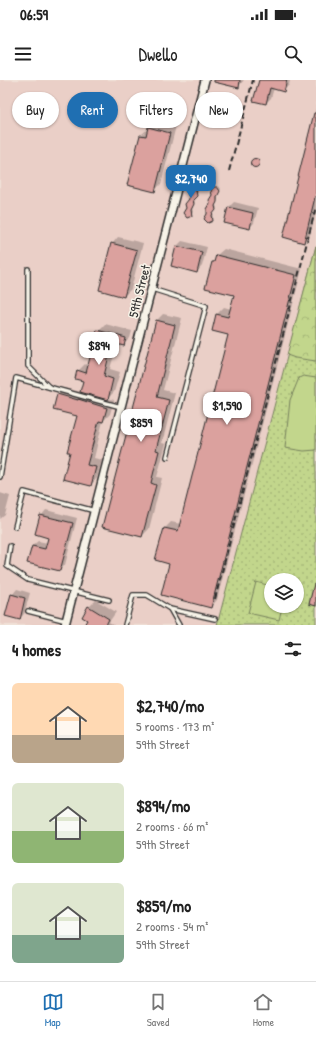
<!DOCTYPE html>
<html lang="en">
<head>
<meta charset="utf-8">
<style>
	body { margin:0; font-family:"Patrick Hand",sans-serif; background:#f6f6f6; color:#222; height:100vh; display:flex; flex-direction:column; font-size:15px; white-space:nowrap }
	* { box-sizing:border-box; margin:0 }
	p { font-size:13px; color:#767676 }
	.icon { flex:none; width:22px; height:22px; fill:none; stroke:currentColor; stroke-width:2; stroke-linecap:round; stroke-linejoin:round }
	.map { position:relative; height:545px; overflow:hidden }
	.sheet { display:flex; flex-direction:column; background:#fff; flex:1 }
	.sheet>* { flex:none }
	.hud { position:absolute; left:12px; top:12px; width:292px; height:36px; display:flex; gap:8px }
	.fabs { position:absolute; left:264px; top:493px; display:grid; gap:8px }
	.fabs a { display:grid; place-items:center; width:40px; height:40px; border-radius:50%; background:#fff; box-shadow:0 1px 3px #0004; font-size:20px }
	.price { position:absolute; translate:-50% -34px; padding:0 9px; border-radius:8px; background:#fff; color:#222; font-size:13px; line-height:26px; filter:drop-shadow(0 1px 2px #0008) }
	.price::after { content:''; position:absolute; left:50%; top:24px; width:12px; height:9px; margin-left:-6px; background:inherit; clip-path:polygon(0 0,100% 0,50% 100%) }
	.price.current { background:#1f6fb2; color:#fff }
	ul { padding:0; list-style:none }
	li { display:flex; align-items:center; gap:12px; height:100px; padding:0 12px }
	li span { display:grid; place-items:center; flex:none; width:112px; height:80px; border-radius:6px; color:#555 }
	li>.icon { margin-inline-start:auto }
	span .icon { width:48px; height:48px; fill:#fffc; stroke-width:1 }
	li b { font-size:17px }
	h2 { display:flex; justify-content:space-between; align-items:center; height:48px; padding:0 12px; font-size:17px }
	.tag { padding:0 14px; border-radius:18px; background:#fff; box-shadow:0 1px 3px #0004; font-size:14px; line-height:36px }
	.tag.current { background:#1f6fb2; color:#fff }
	.status { display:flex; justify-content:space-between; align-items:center; height:28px; padding:0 20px; background:#fff; direction:ltr }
	.status svg { height:11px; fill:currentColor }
	header { display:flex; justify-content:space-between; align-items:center; height:52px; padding:0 12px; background:#fff; font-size:18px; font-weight:600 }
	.menu { display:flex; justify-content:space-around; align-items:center; height:56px; border-top:1px solid #e0e0e0; background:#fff; font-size:11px; color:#767676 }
	.menu a { display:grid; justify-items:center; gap:2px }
	.menu .current { color:#1f6fb2 }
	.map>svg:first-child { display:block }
	.built { fill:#eacfc7 }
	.grass { fill:url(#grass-dots); stroke:#76805c; fill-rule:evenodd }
	.forest { fill:url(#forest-crowns); stroke:#76805c }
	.pitch { fill:#c2d68c; stroke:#76805c }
	.shadow { fill:#0003 }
	.building { fill:#dba19e; stroke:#2b2b2b }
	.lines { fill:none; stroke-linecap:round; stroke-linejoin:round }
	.service-casing { stroke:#2b2b2b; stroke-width:6 }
	.minor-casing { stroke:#2b2b2b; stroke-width:10 }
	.service { stroke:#f7f3e8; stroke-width:3.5 }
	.minor { stroke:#f7f3e8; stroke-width:7 }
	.rail { stroke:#2b2b2b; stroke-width:2; stroke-dasharray:6 3; stroke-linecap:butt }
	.labels { text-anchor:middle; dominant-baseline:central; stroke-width:3; stroke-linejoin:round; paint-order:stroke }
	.street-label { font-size:13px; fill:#2b2b2b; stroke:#f7f3e8 }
</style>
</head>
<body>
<div class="status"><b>06:59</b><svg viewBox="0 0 49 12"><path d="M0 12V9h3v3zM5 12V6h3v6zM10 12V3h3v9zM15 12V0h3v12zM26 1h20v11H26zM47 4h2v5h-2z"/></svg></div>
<header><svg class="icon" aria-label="menu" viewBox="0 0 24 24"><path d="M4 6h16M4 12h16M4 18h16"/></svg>Dwello<svg class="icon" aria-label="search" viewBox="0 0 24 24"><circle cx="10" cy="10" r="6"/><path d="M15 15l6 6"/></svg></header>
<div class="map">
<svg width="316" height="545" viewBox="0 0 316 545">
	<defs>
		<pattern id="grass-dots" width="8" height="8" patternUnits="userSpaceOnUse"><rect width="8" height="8" fill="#c2d68c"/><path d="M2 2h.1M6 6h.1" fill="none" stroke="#a7b879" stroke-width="1.8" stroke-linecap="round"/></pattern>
		<pattern id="forest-crowns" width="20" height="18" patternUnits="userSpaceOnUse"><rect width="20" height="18" fill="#c2d68c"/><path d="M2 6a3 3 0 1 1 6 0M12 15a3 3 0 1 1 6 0" fill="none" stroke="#a7b879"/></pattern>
	</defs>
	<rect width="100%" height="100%" fill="#f1e3d9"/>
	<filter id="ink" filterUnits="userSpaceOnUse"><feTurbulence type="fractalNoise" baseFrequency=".025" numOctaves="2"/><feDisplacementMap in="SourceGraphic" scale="8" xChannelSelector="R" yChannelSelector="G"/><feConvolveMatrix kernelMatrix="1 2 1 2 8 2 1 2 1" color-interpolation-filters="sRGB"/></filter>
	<g filter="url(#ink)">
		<path class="built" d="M0,0H316V166L217,545H3L0,543Z"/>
		<path class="grass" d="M316,166V545H217ZM271,500H297V526H271Z"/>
		<path class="forest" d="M316,166V281L295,278L287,275Z"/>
		<g class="pitch">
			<path d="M303,296L316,298V370L304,371L285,368L290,320L299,298Z"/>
			<path d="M256,502L271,506V524L267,523L271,524V526L282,527L279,540L248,533Z"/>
		</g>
		<g class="shadow">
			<path d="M226,0H244L238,7Z"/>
			<path d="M260,0H286L284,6H286L288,0H290L289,5L283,11L274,8L271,18L266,23Z"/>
			<path d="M218,20L222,22L220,33L229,34L231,37L228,41L214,31L216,22Z"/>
			<path d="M316,28V132L310,155L303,162L284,157Z"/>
			<path d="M156,41L176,46L161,104L154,111L141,55Z"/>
			<circle cx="256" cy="82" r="4"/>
			<path d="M198,99L201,102L197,108L198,112L194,118L195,122L192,128L193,132L190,136H185L184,133L190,119L194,101Z"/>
			<path d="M219,106L221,109L218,114V120L215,124L217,128L213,133L214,138L209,142L211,125L214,108Z"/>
			<path d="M234,122L258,128L254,143L249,148L228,128Z"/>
			<path d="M118,157L143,163L131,209L124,216L112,164Z"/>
			<path d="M182,161L207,167L202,186L197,192L177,166Z"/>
			<path d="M224,169L302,189L217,520L211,527L171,483L165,448L171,442L181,444L229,254L217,234L224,227L231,229L235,214L213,182L216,179L217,175Z"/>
			<path d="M163,234L182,238L163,310L175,313L162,363L166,364L157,397L162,398L149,449L142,456L156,241Z"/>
			<path d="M105,244L132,251L130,258L123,265L117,264L110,289L120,292L114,312L108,318L114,320L110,334L103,341L94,378L102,380L97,398L91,405L78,335L58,315L64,308L81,312L84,301L78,291L85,284L89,285L98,251Z"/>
			<path d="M0,413L10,416L5,435L0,439Z"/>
			<path d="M46,430L77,438L65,485L60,490L28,482L32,466L38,461L48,463L49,458L41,436Z"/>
			<path d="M17,509L30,513L24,534L19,539L12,515Z"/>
			<path d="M96,520L116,532L109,542L114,545H85L88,540L89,527Z"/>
		</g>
		<g class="building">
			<path d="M214,0H240L239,8L214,2Z"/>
			<path d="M259,0H287L284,12L270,8L266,24L253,21Z"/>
			<path d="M216,21L221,24L219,34L228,35L229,37L228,42L224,43L219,39L214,41L210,38L211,34L213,31V24Z"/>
			<path d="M314,33H316V113L304,163L283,157Z"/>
			<path d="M148,47L170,53L155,112L127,105L140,55L146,56Z"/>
			<circle cx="255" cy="83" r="4.5"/>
			<path d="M193,100L198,101L200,104L196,110L197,116L193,120L194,124L191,130L192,136L187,138L183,133L186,128L185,124L189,119L188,114L192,108L191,104Z"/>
			<path d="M213,107H217L220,111L217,117V122L215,126L216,130L212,135L213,141L208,143L204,139L207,134V129L210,124L209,120L212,115L211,111Z"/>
			<path d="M228,127L253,133L250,149L224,143Z"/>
			<path d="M111,163L137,170L124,217L99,210Z"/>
			<path d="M176,166L202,172L197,193L171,186Z"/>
			<path d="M216,175L296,195L211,528L161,515L169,484L155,480L164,448L178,451L228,255L212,251L216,234L228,237L234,215L205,208L212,182H214Z"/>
			<path d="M156,240L175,245L157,317L169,320L156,370L159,371L151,403L156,405L142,457L102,447Z"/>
			<path d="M97,250L126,258L124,266L112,263L104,296L113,299L108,320L80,312L83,301L75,299L77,290L86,293Z"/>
			<path d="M57,314L78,320V319L107,328L103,342L99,341L87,385L96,387L91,406L63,399L70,372H67L77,336L53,330Z"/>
			<path d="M40,435L73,443L60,491L27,483L32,466L45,469L48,458L35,454Z"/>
			<path d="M314,504H316V526L309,524Z"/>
			<path d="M11,514L25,518L20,540L5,536Z"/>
			<path d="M88,526L109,539L106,545H84L87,540L82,537Z"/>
		</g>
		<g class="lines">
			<defs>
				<g id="service">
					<path d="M28,189V286L49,307"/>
					<path d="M152,209L206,226L167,377"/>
					<path d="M0,397L16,298L121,327"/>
					<path d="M15,447L24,412L95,431"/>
					<path d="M10,466L7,486L28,500L109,520"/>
					<path d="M170,529L179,545"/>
					<path d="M28,531L67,541"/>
					<path d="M125,545L133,515H147L170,529L215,539"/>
				</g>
				<path id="minor" d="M65,545L205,0"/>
			</defs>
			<use href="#service" class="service-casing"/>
			<use href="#minor" class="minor-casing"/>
			<use href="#service" class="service"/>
			<use href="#minor" class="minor"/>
			<g class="rail">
				<path d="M229,91L253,0"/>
				<path d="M215,519L316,127"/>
			</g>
		</g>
	</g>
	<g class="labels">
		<g class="street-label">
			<text transform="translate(139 211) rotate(-76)">59th Street</text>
		</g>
	</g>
</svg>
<div class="fabs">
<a><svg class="icon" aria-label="layers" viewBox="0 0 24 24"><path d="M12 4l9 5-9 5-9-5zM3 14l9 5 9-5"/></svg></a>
</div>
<b class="price current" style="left:191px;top:119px">$2,740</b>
<b class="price" style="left:99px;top:286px">$894</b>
<b class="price" style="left:227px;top:346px">$1,590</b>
<b class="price" style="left:141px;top:363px">$859</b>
<div class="hud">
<a class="tag">Buy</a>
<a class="tag current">Rent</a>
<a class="tag">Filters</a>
<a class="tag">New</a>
</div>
</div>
<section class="sheet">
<h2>4 homes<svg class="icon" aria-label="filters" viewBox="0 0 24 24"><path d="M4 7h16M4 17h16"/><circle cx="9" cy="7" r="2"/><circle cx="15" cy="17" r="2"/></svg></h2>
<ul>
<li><span style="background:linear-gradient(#ffd9b3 65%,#b9a48a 0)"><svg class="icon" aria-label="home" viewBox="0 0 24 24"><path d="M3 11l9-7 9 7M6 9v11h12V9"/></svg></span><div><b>$2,740/mo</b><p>5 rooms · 173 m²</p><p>59th Street</p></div></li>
<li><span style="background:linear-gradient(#dfe7d0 60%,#8fb573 0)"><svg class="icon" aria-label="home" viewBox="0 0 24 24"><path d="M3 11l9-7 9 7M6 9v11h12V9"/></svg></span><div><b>$894/mo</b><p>2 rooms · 66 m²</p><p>59th Street</p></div></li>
<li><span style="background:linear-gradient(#dfe7d0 65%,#7fa58c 0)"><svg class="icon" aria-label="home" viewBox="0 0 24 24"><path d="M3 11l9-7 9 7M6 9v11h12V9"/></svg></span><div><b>$859/mo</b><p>2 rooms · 54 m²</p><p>59th Street</p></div></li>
</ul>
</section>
<nav class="menu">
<a class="current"><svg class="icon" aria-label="map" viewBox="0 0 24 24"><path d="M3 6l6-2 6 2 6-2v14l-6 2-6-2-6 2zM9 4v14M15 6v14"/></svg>Map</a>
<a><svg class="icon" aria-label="saved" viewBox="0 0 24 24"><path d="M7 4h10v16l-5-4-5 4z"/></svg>Saved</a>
<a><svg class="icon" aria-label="home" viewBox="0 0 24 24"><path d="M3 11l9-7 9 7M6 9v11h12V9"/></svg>Home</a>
</nav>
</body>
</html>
